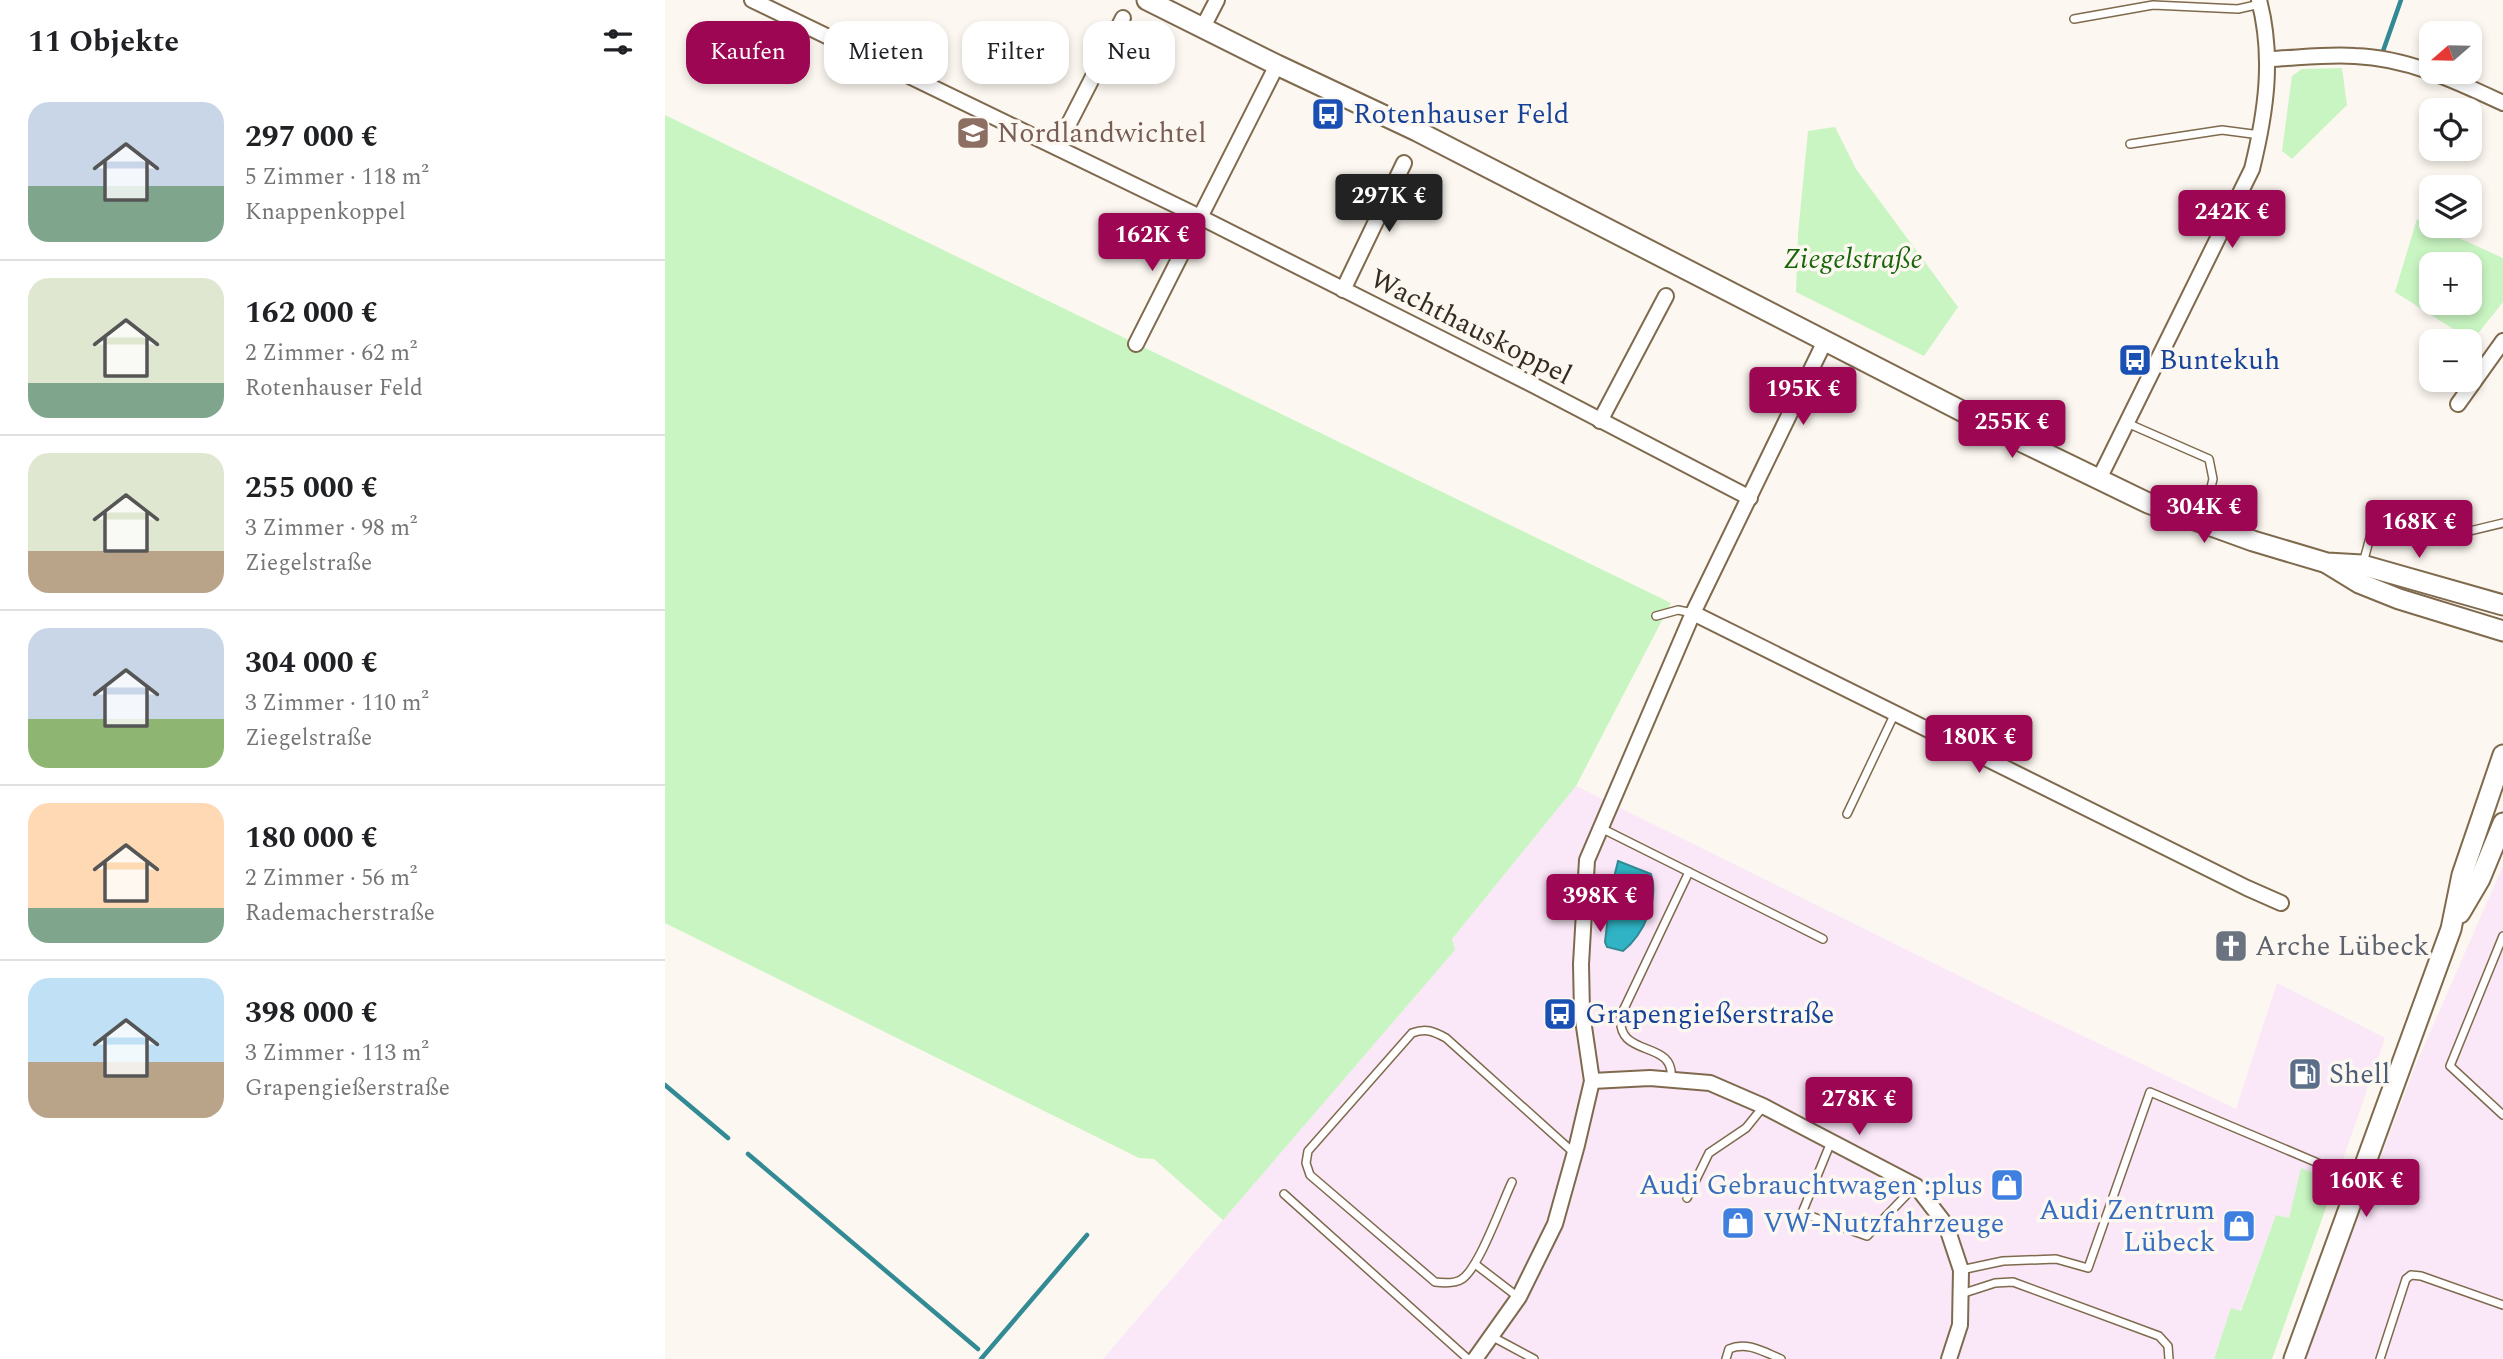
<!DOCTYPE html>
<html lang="de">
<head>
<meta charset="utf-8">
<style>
	body { margin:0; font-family:Spectral,serif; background:#f6f6f6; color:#202124; height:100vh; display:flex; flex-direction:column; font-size:26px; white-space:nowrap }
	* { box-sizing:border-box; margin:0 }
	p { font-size:23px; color:#757577 }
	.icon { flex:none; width:38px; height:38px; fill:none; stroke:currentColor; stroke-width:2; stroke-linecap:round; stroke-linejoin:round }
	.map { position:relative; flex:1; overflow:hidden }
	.panel { display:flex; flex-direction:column; background:#fff; width:665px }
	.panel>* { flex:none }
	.guide { position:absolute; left:21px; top:21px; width:665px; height:63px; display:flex; gap:14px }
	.needle { width:46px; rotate:250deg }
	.controls { position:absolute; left:1754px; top:21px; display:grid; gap:14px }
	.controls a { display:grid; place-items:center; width:63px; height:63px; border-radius:14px; background:#fff; box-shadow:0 4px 10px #0003; font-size:35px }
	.price { position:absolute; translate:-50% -60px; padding:0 16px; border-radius:7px; background:#9c0652; color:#fff; font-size:23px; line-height:46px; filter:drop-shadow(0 2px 4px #0008) }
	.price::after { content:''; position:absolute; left:50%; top:42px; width:21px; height:16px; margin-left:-10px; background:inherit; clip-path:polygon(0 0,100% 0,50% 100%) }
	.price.on { background:#222; color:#fff }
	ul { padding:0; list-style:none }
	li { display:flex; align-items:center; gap:21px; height:175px; padding:0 28px }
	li+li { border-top:2px solid #e0e0e0 }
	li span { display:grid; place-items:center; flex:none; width:196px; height:140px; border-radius:21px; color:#555 }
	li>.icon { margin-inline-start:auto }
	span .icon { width:84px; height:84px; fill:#fffc; stroke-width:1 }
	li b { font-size:30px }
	h2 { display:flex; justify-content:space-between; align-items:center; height:84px; padding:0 28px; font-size:30px }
	.chip { padding:0 24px; border-radius:21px; background:#fff; box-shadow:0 4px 10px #0003; font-size:24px; line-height:63px }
	.chip.on { background:#9c0652; color:#fff }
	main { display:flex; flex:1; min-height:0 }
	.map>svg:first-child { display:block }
	.commercial { fill:#fae7f8 }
	.green { fill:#c9f5c2; fill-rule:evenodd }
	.water { fill:#30b4c5; stroke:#328b94; stroke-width:2 }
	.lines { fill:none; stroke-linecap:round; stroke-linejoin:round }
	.stream { stroke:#328b94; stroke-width:4.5 }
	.lane-casing { stroke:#7f6a4d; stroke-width:10 }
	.street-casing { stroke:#7f6a4d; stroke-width:18 }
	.secondary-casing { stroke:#7f6a4d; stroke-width:23 }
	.lane { stroke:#fff; stroke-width:7 }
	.street { stroke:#fff; stroke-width:14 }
	.secondary { stroke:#fff; stroke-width:19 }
	.labels { text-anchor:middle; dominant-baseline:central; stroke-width:7; stroke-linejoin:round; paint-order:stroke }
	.transit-label { font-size:28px; fill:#164399; stroke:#fcf7f0; text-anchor:start }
	.education-label { font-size:28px; fill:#785e54; stroke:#fcf7f0; text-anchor:start }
	.park-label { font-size:28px; font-style:italic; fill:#18660a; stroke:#fcf7f0 }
	.street-label { font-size:28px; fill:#352c20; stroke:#fcf7f0 }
	.worship-label { font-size:28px; fill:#5b616d; stroke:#fcf7f0; text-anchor:start }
	.service-label { font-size:28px; fill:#4e5e75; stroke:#fcf7f0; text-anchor:start }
	.shop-label { font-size:28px; fill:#366cbe; stroke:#fcf7f0; text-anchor:end }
</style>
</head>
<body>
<main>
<section class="panel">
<h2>11 Objekte<svg class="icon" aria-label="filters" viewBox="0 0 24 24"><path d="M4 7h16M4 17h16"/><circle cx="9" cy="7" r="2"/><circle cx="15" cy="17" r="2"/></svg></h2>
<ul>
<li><span style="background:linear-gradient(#c9d6e8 60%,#7fa58c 0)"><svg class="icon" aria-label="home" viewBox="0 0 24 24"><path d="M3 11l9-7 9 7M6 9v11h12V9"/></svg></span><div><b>297 000 €</b><p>5 Zimmer · 118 m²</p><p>Knappenkoppel</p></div></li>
<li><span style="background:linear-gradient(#dfe7d0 75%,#7fa58c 0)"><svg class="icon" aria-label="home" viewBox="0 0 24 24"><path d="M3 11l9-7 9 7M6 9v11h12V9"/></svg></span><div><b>162 000 €</b><p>2 Zimmer · 62 m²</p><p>Rotenhauser Feld</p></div></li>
<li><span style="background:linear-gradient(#dfe7d0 70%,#b9a48a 0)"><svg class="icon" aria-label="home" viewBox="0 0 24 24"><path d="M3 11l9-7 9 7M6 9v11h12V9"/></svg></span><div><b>255 000 €</b><p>3 Zimmer · 98 m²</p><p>Ziegelstraße</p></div></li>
<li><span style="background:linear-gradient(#c9d6e8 65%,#8fb573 0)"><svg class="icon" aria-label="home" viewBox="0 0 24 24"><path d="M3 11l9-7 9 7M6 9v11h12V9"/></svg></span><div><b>304 000 €</b><p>3 Zimmer · 110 m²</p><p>Ziegelstraße</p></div></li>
<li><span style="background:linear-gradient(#ffd9b3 75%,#7fa58c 0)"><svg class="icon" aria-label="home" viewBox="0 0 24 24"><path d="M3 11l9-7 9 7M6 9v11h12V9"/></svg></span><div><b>180 000 €</b><p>2 Zimmer · 56 m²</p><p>Rademacherstraße</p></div></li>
<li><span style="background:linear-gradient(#bfe0f5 60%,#b9a48a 0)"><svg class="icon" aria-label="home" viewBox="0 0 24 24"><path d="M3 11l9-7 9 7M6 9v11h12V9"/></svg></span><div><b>398 000 €</b><p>3 Zimmer · 113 m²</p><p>Grapengießerstraße</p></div></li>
</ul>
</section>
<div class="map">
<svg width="1838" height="1359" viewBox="0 0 1838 1359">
	<rect width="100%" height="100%" fill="#fcf7f0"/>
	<g class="commercial">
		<path d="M911,786L1353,1005L1571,1109L1612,983L1720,1038L1668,1188L1664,1179L1636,1169L1624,1218L1611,1215L1575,1311L1566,1309L1549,1359H438L790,950L787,939Z"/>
		<path d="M1838,866V1359H1640L1749,1069Z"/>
	</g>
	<g class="green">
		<path d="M1677,68L1682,105L1627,159L1617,151L1627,76L1637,69Z"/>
		<path d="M0,115L1006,603L911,786L787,939L790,950L558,1220L489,1159L474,1158L0,923Z"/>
		<path d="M1170,127L1191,169L1293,307L1259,356L1131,292L1133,234L1143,131Z"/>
		<path d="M1752,219L1838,258V302L1807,341L1730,292ZM1804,264V303H1766V264Z"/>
		<path d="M1636,1168L1664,1179L1668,1188L1607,1359H1549L1566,1308L1576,1311L1611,1215L1624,1218Z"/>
	</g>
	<path class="water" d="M953,861L986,874C994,900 979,934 958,951L942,947L940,942L946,890Z"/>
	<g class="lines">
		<g class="stream">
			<path d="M1717,54L1736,0"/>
			<path d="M0,1085L63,1138"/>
			<path d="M83,1154L313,1349"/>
			<path d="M316,1359L422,1235"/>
		</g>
		<defs>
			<g id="lane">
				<path d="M1409,19L1488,5L1573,9L1595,4"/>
				<path d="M1465,144L1557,130L1595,135"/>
				<path d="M1462,423L1544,459L1548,479L1538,520"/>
				<path d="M1698,563L1706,534L1788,535L1838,523"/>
				<path d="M991,616L1013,610L1028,613"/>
				<path d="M1182,814L1230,713"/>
				<path d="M936,828L1158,939"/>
				<path d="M1838,936L1785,1066L1838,1115"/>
				<path d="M1006,1079C1011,1038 950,1060 956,1015L1024,872"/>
				<path d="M1166,1142L1137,1213L1202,1236L1250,1186"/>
				<path d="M847,1182C837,1203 814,1268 797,1279C790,1284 778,1283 770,1282L645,1175L641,1163L643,1151L747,1033C761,1028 768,1031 781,1038L909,1153"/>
				<path d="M619,1194L803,1359"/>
				<path d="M1022,1198L1044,1153L1081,1128L1098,1107"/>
				<path d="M810,1264L853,1297"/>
				<path d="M1296,1270L1338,1261L1391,1259L1423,1268L1485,1092L1693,1180"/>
				<path d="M1296,1294L1330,1283L1348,1282L1494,1336L1503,1346L1504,1359"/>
				<path d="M826,1336L869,1359"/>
				<path d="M1061,1359L1064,1349C1082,1341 1099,1352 1116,1359"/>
				<path d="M1715,1359L1741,1279L1746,1275L1756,1276L1838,1305"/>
			</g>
			<g id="street">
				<path d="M87,0L535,217L870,386L1085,498"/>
				<path d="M537,29L552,0"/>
				<path d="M1604,59C1632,58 1662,54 1690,56C1743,58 1791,81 1838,103"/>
				<path d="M392,147L458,18"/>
				<path d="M678,290L739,163"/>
				<path d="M471,344L612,65"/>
				<path d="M1793,404L1838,341"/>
				<path d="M935,421L1001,296"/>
				<path d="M1434,479L1587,169C1601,112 1609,57 1594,0"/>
				<path d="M1028,613L1582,888L1616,903"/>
				<path d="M927,1081L985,1078L1045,1083L1098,1106L1251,1186L1281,1225L1296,1270L1295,1325L1284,1359"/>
				<path d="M810,1359L854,1297L890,1224L912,1145L927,1081L917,1013L916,964L922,860L1028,613L1160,341"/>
			</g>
			<g id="secondary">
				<path d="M482,0L612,65L752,131L1355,441L1483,503L1588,541L1662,563L1697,565L1838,605"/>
				<path d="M1663,564L1694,583L1734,599L1838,631"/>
				<path d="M1795,913L1815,879L1838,823"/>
				<path d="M1629,1359L1786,929L1797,875L1838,755"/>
			</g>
		</defs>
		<use href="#lane" class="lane-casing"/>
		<use href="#street" class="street-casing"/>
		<use href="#secondary" class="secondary-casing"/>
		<use href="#lane" class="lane"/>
		<use href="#street" class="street"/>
		<use href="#secondary" class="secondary"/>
	</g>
	<defs>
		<symbol id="bus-square" viewBox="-11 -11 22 22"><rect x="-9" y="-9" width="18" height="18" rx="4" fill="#1a4fb4" stroke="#fcf7f0"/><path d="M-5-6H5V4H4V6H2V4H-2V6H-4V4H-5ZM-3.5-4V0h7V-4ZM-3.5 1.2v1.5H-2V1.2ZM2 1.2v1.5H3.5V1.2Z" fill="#fff"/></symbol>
		<symbol id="school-square" viewBox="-11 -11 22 22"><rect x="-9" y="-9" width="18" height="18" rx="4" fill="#8d6e63" stroke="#fcf7f0"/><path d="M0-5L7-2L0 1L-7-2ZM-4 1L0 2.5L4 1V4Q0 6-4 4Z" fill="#fff"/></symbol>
		<symbol id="church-square" viewBox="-11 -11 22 22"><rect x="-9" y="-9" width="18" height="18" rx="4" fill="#6b7280" stroke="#fcf7f0"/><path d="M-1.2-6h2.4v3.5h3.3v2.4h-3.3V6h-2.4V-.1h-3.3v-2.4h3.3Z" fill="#fff"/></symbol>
		<symbol id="fuel-square" viewBox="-11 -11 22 22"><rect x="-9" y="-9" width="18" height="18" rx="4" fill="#5c6f8a" stroke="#fcf7f0"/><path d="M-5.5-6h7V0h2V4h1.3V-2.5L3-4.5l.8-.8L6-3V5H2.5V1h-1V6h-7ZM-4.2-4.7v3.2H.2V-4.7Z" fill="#fff"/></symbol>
		<symbol id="shop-square" viewBox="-11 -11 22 22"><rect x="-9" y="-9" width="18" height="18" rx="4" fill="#3f7fe0" stroke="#fcf7f0"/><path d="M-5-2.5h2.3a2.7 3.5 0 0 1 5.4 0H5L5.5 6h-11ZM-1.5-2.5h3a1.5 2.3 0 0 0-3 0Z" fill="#fff"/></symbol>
	</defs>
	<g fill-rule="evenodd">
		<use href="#bus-square" x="644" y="95" width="38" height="38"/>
		<use href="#school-square" x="289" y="114" width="38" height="38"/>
		<use href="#bus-square" x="1451" y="341" width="38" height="38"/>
		<use href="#church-square" x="1547" y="927" width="38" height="38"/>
		<use href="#bus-square" x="876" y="995" width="38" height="38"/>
		<use href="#fuel-square" x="1621" y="1055" width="38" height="38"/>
		<use href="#shop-square" x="1323" y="1166" width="38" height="38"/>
		<use href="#shop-square" x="1054" y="1204" width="38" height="38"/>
		<use href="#shop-square" x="1555" y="1207" width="38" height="38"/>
	</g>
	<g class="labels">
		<g class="transit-label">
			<text x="688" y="114">Rotenhauser Feld</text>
			<text x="1494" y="360">Buntekuh</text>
			<text x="920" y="1014">Grapengießerstraße</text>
		</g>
		<g class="education-label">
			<text x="332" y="133">Nordlandwichtel</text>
		</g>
		<g class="park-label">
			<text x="1188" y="259">Ziegelstraße</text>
		</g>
		<g class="street-label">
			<text transform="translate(806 327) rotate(27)">Wachthauskoppel</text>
		</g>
		<g class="worship-label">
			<text x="1590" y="946">Arche Lübeck</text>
		</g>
		<g class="service-label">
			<text x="1664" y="1074">Shell</text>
		</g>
		<g class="shop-label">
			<text x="1318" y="1185">Audi Gebrauchtwagen :plus</text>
			<text x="1550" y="1210">Audi Zentrum<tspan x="1550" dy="32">Lübeck</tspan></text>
			<text x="1098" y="1223" text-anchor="start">VW-Nutzfahrzeuge</text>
		</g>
	</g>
</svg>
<div class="controls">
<a><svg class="needle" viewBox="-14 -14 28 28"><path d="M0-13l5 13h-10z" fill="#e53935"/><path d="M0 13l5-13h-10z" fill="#757577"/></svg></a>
<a><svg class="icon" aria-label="locate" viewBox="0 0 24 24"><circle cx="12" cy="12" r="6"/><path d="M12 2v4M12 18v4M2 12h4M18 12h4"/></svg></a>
<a><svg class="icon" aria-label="layers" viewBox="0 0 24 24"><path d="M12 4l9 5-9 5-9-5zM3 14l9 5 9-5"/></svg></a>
<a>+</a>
<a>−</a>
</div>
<b class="price on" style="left:724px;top:234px">297K €</b>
<b class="price" style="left:1567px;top:250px">242K €</b>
<b class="price" style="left:487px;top:273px">162K €</b>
<b class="price" style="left:1138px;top:427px">195K €</b>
<b class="price" style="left:1347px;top:460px">255K €</b>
<b class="price" style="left:1539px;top:545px">304K €</b>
<b class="price" style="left:1754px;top:560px">168K €</b>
<b class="price" style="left:1314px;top:775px">180K €</b>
<b class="price" style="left:935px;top:934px">398K €</b>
<b class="price" style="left:1194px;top:1137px">278K €</b>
<b class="price" style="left:1701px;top:1219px">160K €</b>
<div class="guide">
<a class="chip on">Kaufen</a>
<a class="chip">Mieten</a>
<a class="chip">Filter</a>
<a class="chip">Neu</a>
</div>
</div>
</main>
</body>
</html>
